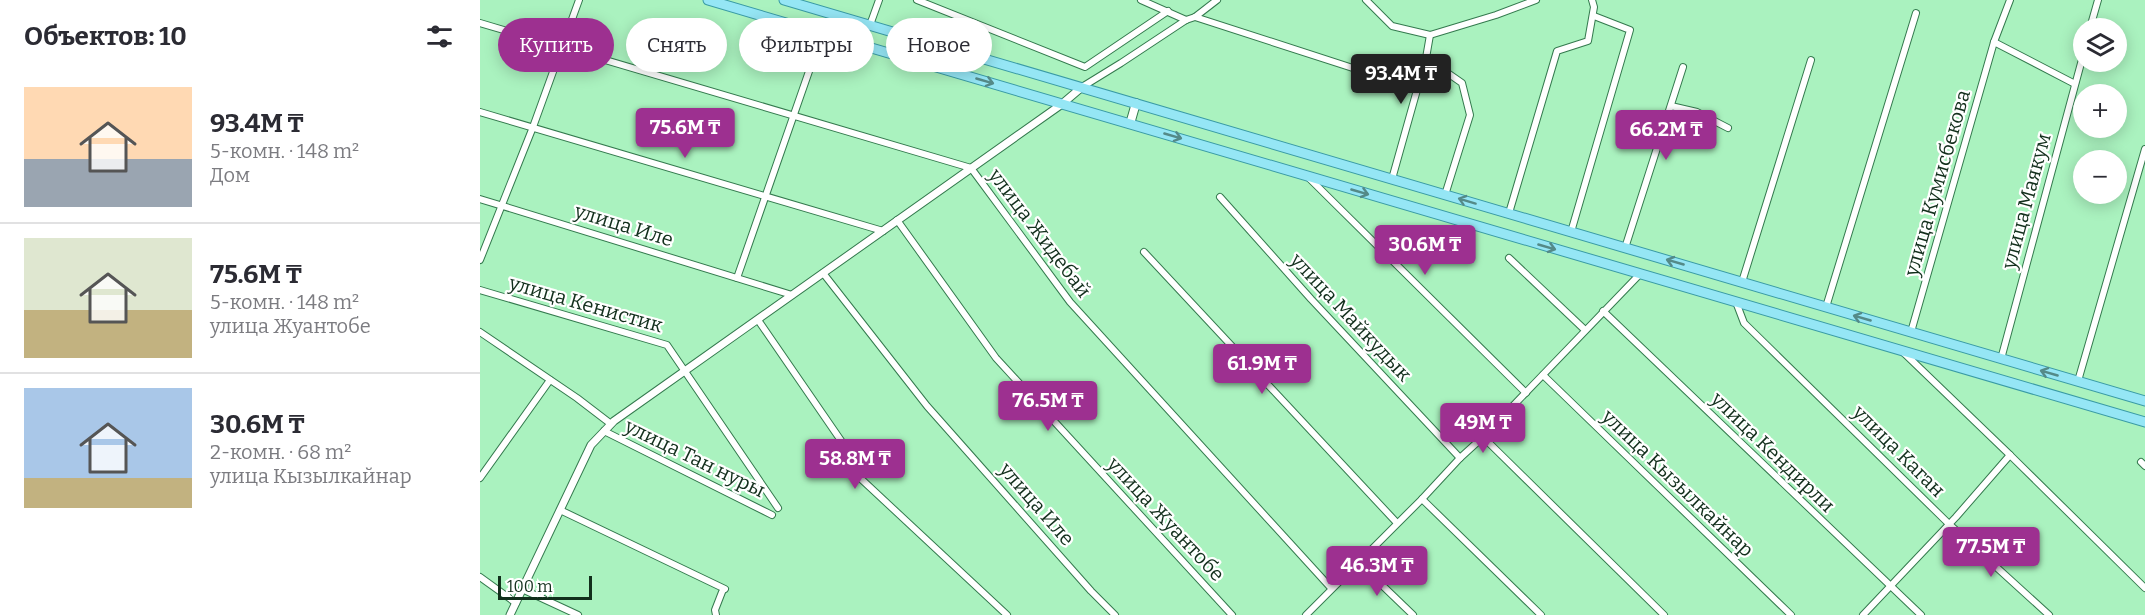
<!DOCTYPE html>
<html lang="ru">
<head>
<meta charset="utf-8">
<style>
	body { margin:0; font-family:Bitter,serif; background:#f2f2f3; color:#2b2b33; height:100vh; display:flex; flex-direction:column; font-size:22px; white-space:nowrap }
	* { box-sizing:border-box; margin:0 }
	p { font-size:20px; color:#7c7c81 }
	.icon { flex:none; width:33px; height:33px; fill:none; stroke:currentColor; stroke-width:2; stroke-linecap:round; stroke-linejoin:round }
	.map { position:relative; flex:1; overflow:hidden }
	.drawer { display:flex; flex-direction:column; background:#fff; width:480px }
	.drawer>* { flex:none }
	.banner { position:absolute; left:18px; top:18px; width:570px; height:54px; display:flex; gap:12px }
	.controls { position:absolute; left:1593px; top:18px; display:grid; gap:12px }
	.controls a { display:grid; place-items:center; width:54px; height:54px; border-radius:50%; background:#fff; box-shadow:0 3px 15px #0003; font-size:30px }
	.scale { position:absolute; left:18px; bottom:15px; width:94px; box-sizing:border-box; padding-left:6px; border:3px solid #122f1c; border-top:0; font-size:16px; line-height:21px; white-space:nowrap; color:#122f1c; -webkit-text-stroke:4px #fff; paint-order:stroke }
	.price { position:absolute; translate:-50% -51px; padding:0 14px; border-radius:6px; background:#9d3090; color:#fff; font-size:20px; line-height:39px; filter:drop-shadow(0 2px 3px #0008) }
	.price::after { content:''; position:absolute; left:50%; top:36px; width:18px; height:14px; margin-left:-9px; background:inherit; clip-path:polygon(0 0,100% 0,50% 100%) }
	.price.selected { background:#222; color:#fff }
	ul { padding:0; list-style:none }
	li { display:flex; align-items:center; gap:18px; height:150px; padding:0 24px }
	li+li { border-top:2px solid #e1e1e2 }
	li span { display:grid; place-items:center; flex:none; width:168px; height:120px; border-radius:0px; color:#555 }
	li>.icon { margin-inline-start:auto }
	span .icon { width:72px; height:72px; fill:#fffc; stroke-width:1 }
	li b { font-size:26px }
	h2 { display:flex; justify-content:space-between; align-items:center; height:72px; padding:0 24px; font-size:26px }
	.pill { padding:0 21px; border-radius:27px; background:#fff; box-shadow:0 3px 15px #0003; font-size:21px; line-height:54px }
	.pill.selected { background:#9d3090; color:#fff }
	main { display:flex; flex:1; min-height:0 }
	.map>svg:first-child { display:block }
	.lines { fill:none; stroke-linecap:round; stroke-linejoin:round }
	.minor-casing { stroke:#347a4e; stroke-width:8 }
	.tertiary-casing { stroke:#347a4e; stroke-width:9 }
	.secondary-casing { stroke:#347a4e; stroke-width:10 }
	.primary-casing { stroke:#3a9ba5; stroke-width:11 }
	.minor { stroke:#fff; stroke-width:6 }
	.tertiary { stroke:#fff; stroke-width:7 }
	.secondary { stroke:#fff; stroke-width:8 }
	.primary { stroke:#95e6f5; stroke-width:9 }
	.oneway { stroke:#548a88 }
	.labels { text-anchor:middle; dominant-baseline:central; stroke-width:4.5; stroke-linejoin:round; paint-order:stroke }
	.street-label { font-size:20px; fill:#122f1c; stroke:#fff }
</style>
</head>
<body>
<main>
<section class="drawer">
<h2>Объектов: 10<svg class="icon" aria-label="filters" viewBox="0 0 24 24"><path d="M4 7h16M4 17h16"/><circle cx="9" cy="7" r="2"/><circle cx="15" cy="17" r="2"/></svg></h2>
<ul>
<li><span style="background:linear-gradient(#ffd9b3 60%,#9aa5b1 0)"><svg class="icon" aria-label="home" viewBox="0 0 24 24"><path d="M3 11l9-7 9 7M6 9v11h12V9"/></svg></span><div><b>93.4M ₸</b><p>5-комн. · 148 m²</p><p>Дом</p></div></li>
<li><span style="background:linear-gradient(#dfe7d0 60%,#c2b280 0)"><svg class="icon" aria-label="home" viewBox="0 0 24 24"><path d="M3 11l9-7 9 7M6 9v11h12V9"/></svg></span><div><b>75.6M ₸</b><p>5-комн. · 148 m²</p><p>улица Жуантобе</p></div></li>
<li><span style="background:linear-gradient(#a9c7e8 75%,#c2b280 0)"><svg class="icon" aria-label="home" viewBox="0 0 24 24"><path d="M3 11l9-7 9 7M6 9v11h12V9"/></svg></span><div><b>30.6M ₸</b><p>2-комн. · 68 m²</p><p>улица Кызылкайнар</p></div></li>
</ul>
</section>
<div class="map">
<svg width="1665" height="615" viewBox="0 0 1665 615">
	<rect width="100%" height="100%" fill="#aaf2bf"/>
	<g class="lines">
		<defs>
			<g id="minor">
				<path d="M437,0L605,67L688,11"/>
				<path d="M661,0L706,20"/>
				<path d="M886,0L912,26L950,35L1016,15L1056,0"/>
				<path d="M715,17L882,71"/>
				<path d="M0,23L491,168L590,302L851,588"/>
				<path d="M390,25L399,0"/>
				<path d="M1610,28L1618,0"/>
				<path d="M1514,42L1595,84"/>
				<path d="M946,58L982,83L990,115L965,195"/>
				<path d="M602,87L641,63L706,20L715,17L737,0"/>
				<path d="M1191,106L1217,112L1248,128"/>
				<path d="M0,112L403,231"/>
				<path d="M829,178L1046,393"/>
				<path d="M912,179L946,58L950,35"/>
				<path d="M740,197L831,299L980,458"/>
				<path d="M0,199L312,295"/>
				<path d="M1029,213L1077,51L1108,41L1114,7L1112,0"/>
				<path d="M417,220L516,358L752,615"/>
				<path d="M1091,232L1150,30L1114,16"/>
				<path d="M1145,248L1203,67"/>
				<path d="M664,252L917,523"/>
				<path d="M1029,258L1105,330"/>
				<path d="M0,260L53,127L99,0"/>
				<path d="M343,273L447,406L611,591L635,615"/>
				<path d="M257,278L342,34"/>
				<path d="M1262,282L1331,60"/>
				<path d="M0,290L187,345L298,508"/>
				<path d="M1256,302L1264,323L1469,524L1569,615"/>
				<path d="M1346,307L1436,13"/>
				<path d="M1123,311L1441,615"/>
				<path d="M278,320L373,458L379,477L527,615"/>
				<path d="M0,332L97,398L131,424"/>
				<path d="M1431,332L1514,42L1530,0"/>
				<path d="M1521,359L1604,52"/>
				<path d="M1063,375L1311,615"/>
				<path d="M1598,381L1665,149"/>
				<path d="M124,431L292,515"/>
				<path d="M1003,437L1184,615"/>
				<path d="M1530,455L1665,588"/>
				<path d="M1661,462L1665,466"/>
				<path d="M0,478L70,380"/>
				<path d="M942,499L1061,615"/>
				<path d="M80,510L245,589"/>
				<path d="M878,562L933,615"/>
				<path d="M0,577L36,603"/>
				<path d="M42,589L98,615"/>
				<path d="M236,615L235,610L242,592"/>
				<path d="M826,615L942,499L980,458L1003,437L1160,274"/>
				<path d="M1383,615L1476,517L1530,455L1423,352"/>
			</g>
			<path id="tertiary" d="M30,615L111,445L134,421L582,104L602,87"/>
			<g id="secondary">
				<path d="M442,63L449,43"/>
				<path d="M650,124L656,103"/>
			</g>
			<g id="primary">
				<path d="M228,0L1665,422"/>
				<path d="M304,0L1665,401"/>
			</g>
		</defs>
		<use href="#minor" class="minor-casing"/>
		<use href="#tertiary" class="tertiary-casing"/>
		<use href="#secondary" class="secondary-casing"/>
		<use href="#primary" class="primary-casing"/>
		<use href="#minor" class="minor"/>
		<use href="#tertiary" class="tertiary"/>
		<use href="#secondary" class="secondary"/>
		<use href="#primary" class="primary"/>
	</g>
	<defs><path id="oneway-shaft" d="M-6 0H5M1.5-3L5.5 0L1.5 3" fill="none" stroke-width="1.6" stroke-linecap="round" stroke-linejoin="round" transform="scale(1.5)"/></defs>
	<g class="oneway">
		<use href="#oneway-shaft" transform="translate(505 81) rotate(16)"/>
		<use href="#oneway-shaft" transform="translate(693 136) rotate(16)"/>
		<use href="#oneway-shaft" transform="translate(880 192) rotate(16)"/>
		<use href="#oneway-shaft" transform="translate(987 201) rotate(-163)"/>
		<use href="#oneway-shaft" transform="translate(1067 247) rotate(16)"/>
		<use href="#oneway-shaft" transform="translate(1195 262) rotate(-164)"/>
		<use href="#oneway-shaft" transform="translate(1382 318) rotate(-164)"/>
		<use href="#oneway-shaft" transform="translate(1569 373) rotate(-164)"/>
	</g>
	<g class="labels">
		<g class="street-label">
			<text transform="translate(1457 183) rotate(-74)">улица Кумисбекова</text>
			<text transform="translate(1546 201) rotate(-75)">улица Маякум</text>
			<text transform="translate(144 225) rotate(17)">улица Иле</text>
			<text transform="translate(560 233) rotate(53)">улица Жидебай</text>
			<text transform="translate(106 304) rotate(16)">улица Кенистик</text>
			<text transform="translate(871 317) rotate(47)">улица Майкудык</text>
			<text transform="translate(1419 451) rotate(45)">улица Каган</text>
			<text transform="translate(1293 452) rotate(44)">улица Кендирли</text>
			<text transform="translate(215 458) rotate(26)">улица Тан нуры</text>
			<text transform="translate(1198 483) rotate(44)">улица Кызылкайнар</text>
			<text transform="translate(557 504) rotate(49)">улица Иле</text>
			<text transform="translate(686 519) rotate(47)">улица Жуантобе</text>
		</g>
	</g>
</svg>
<div class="controls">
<a><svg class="icon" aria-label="layers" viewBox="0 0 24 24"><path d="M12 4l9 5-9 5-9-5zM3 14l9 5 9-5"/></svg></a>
<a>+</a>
<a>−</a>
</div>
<div class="scale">100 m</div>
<b class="price selected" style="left:921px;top:105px">93.4M ₸</b>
<b class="price" style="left:205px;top:159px">75.6M ₸</b>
<b class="price" style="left:1186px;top:161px">66.2M ₸</b>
<b class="price" style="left:945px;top:276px">30.6M ₸</b>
<b class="price" style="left:782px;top:395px">61.9M ₸</b>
<b class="price" style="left:568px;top:432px">76.5M ₸</b>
<b class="price" style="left:1003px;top:454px">49M ₸</b>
<b class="price" style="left:375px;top:490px">58.8M ₸</b>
<b class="price" style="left:1511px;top:578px">77.5M ₸</b>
<b class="price" style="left:897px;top:597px">46.3M ₸</b>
<div class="banner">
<a class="pill selected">Купить</a>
<a class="pill">Снять</a>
<a class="pill">Фильтры</a>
<a class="pill">Новое</a>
</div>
</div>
</main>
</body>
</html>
